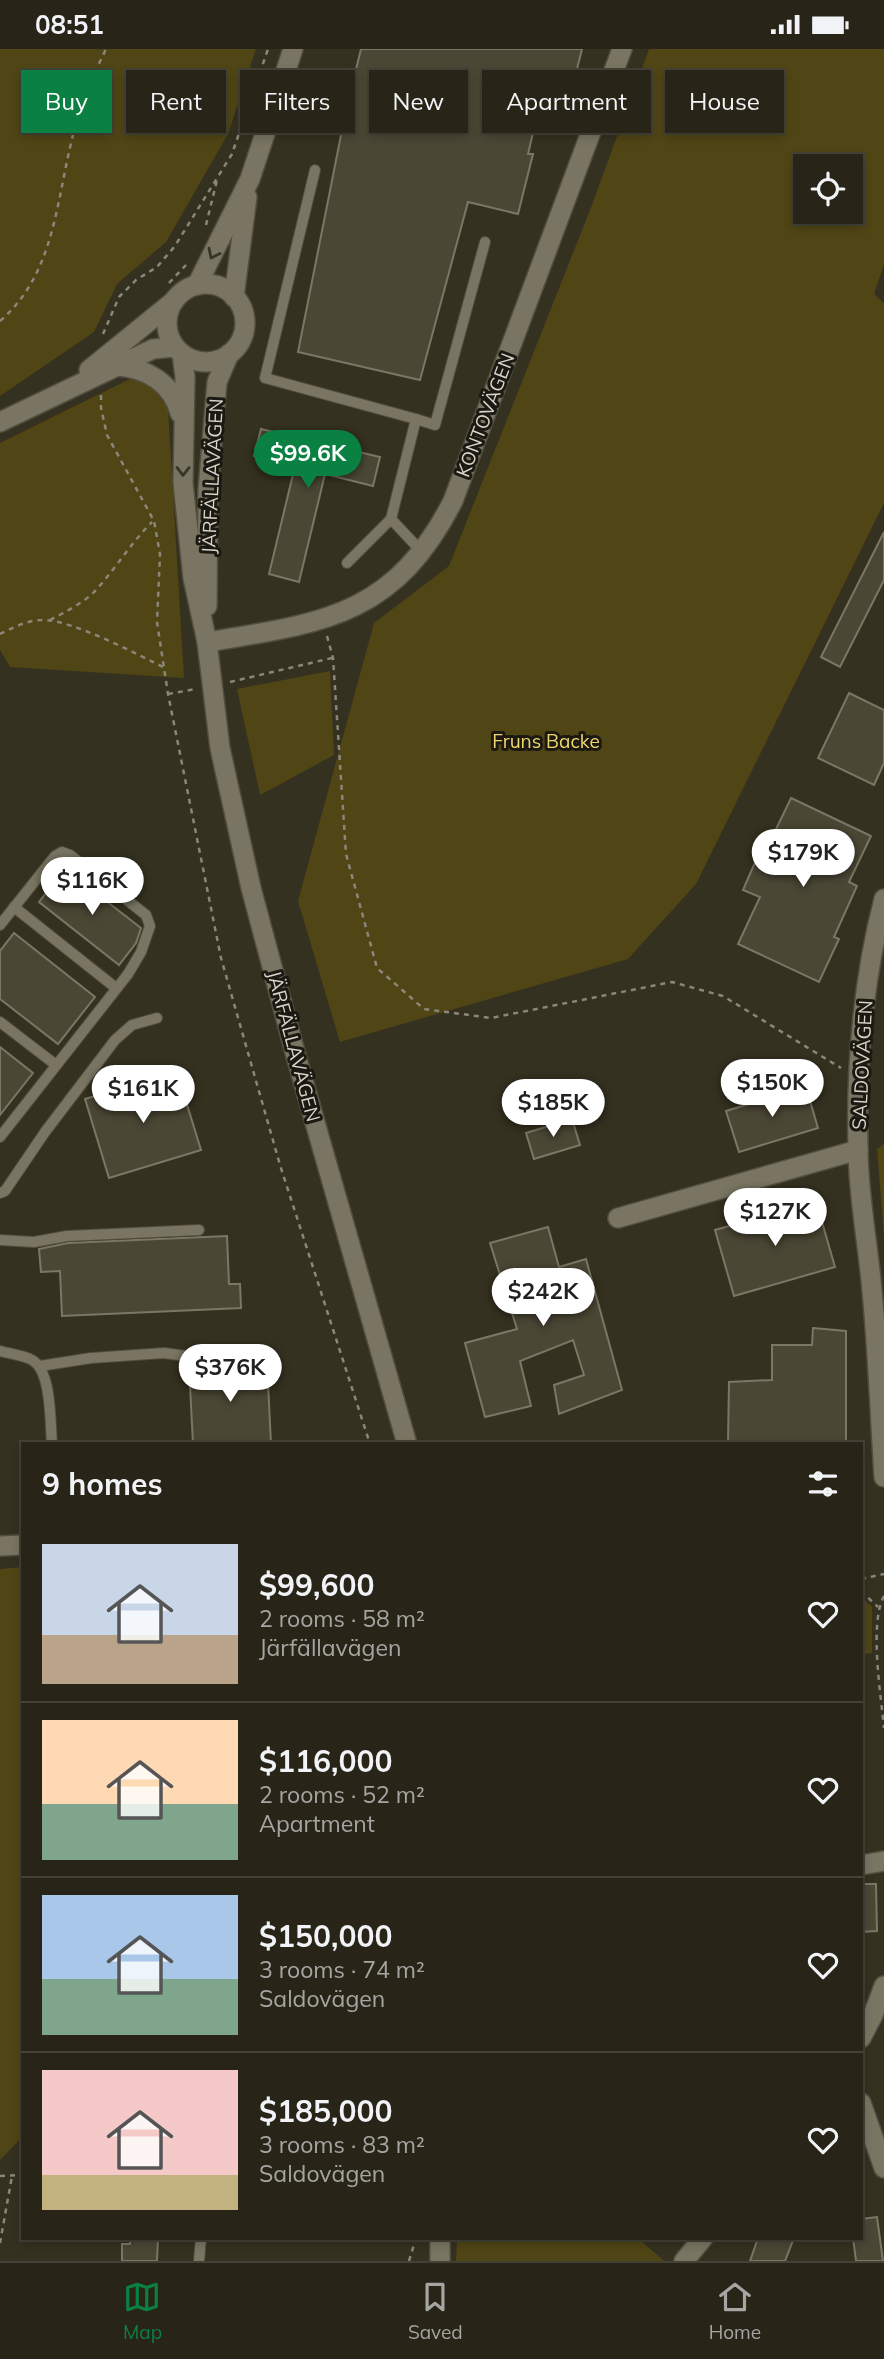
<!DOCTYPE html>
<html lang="en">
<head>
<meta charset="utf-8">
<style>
	body { margin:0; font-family:Mulish,sans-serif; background:#302d21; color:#f1f3f6; height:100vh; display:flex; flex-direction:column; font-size:26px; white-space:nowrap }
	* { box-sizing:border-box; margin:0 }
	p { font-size:23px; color:#a5a5a2 }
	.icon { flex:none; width:38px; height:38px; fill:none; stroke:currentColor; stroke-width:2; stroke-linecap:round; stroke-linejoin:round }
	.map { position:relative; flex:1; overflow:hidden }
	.drawer { position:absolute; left:21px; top:1393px; width:842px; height:798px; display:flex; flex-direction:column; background:#282518; border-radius:0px; box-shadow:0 4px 10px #0003,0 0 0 2px #444237 }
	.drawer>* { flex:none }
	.top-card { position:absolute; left:21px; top:21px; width:844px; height:63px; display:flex; gap:14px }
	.fabs { position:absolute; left:793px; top:105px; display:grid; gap:14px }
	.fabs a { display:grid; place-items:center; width:70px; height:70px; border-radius:0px; background:#282518; box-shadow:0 4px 10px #0003,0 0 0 2px #444237; font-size:35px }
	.price { position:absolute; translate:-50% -60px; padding:0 16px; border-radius:24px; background:#fff; color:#222; font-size:23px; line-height:46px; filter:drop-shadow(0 2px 4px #0008) }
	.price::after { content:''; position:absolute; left:50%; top:42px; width:21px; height:16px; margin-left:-10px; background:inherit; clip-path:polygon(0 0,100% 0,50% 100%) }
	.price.current { background:#0b8043; color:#fff }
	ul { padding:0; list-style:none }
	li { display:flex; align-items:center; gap:21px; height:175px; padding:0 21px }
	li+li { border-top:2px solid #444237 }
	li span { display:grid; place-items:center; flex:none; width:196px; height:140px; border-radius:0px; color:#555 }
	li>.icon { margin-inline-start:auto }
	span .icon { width:84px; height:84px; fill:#fffc; stroke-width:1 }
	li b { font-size:30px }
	h2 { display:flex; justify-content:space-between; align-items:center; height:84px; padding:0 21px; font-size:30px }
	.tag { padding:0 24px; border-radius:0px; background:#282518; box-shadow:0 4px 10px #0003,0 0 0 2px #444237; font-size:24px; line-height:63px }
	.tag.current { background:#0b8043; color:#fff }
	.status { display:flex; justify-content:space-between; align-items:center; height:49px; padding:0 35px; background:#282518; direction:ltr }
	.status svg { height:19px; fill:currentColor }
	.menu { display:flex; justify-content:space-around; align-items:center; height:98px; border-top:2px solid #444237; background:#282518; font-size:19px; color:#a5a5a2 }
	.menu a { display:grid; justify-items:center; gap:4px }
	.menu .current { color:#0b8043 }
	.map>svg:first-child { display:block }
	.green { fill:#504515; fill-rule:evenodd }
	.building { fill:#4b4735; stroke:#7c7764; stroke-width:2 }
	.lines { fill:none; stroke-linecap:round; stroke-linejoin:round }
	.service-casing { stroke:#514e3f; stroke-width:12 }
	.minor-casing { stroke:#514e3f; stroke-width:22 }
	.tertiary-casing { stroke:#514e3f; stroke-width:22 }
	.path { stroke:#8a877a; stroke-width:2.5; stroke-dasharray:5 5; stroke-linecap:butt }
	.service { stroke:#797562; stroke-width:10 }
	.minor { stroke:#797562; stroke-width:19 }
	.tertiary { stroke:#797562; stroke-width:19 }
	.oneway { stroke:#37352a }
	.labels { text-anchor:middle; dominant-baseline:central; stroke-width:6; stroke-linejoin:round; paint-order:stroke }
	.street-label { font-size:19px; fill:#d7d5ca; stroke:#1b1912 }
	.park-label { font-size:19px; fill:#eed66d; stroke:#1b1912 }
</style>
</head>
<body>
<div class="status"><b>08:51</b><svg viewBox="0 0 49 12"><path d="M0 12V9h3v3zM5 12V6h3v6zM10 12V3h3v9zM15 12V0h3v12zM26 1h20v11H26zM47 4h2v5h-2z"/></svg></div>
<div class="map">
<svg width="884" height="2212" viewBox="0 0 884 2212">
	<rect width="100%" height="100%" fill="#353120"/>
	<g class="green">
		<path d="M0,0H256L228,85L166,193L117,235L94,283L0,347Z"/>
		<path d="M649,0H884V216L874,245L884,254V454L696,835L628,910L340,993L298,852L374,574L449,517L592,156ZM805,117H850V163H805Z"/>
		<path d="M134,328L151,336L168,359L184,629L10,618L0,601V394Z"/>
		<path d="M330,622L334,706L260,746L237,640Z"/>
		<path d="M884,1095V1186L877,1100Z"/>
		<path d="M23,1518V2087L0,2111V1520Z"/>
		<path d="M861,1548L872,1558V1604L861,1606Z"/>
		<path d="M457,2189H638L664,2212H456Z"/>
	</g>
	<g class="building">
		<path d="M361,0H582L574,32L547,25L528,105H533L518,165L468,153L420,331L298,303L346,61Z"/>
		<path d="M261,380L380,408L373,437L325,425L299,533L269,525L295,417L254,407Z"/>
		<path d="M884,483V531L840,618L821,608Z"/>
		<path d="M849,644L884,661V714L874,736L818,709Z"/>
		<path d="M791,749L871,787L849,833L857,837L834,888L839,890L819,933L738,895L760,848L743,841L763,795L768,797Z"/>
		<path d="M65,820L141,879L136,894L119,916L39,853Z"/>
		<path d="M14,884L95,948L58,995L0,950V902Z"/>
		<path d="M0,998L33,1024L0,1066Z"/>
		<path d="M177,1023L201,1101L109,1129L85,1050Z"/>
		<path d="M806,1038L818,1079L739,1103L726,1062Z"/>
		<path d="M572,1070L580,1096L534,1110L526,1084Z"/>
		<path d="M816,1152L835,1218L734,1247L715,1181Z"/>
		<path d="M548,1178L559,1218L586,1210L622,1341L559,1365L554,1336L584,1326L573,1291L520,1312L531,1357L485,1368L465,1294L517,1280L490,1194Z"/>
		<path d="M227,1187L229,1235H240L241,1259L62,1267L60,1222L41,1223L39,1200L68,1194Z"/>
		<path d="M813,1279L846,1282V1395H728L729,1333L772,1331V1296H812Z"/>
		<path d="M267,1313L271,1395H193L189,1317Z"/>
		<path d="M861,1835H876L877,1882L861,1883Z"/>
		<path d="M877,2168L883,2212H856L853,2189H861V2170Z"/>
		<path d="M130,2189H158L157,2212H122V2195H130Z"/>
		<path d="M758,2189H794L785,2212H750Z"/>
	</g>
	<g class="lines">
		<defs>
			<g id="service">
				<path d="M315,121L265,329L416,370"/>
				<path d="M422,503L391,470L416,370L435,376L485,193"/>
				<path d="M347,514L391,470"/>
				<path d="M14,858L116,939"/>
				<path d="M0,876L55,807L62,803L70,806L146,866L150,877L141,903L128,925L0,1088"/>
				<path d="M0,973L56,1016"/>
				<path d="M0,1144L5,1142L45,1083L115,991L132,976L157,969"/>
				<path d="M0,1191L34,1193L67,1187L199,1181"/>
				<path d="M0,1302C10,1305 23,1306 32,1311C52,1322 50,1374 52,1395"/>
				<path d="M40,1317L91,1309L164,1304L201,1309L238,1302"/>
				<path d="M199,2212L201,2189"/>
			</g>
			<g id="minor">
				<path d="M207,593C324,574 394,567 453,452L622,0"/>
				<path d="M884,850C863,931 856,1015 858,1099C858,1146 868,1194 872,1242C878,1304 880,1366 884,1428"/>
				<path d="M618,1169L858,1101"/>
				<path d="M0,1497L23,1496"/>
				<path d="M861,1816L884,1812"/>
				<path d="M861,1989L873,1966L884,1937"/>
				<path d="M861,2054L884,2119"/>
				<path d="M684,2212L703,2189"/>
			</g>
			<g id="tertiary">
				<circle cx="206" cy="274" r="39"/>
				<path d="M197,236L250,130L293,0"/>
				<path d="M234,248L247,148"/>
				<path d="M182,305L185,328L183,434L193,529L207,593L220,699L251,839L296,1007L407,1395"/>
				<path d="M117,317C147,319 172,334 180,364"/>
				<path d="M89,321L174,252"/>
				<path d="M0,373L153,300L175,298"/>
				<path d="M207,557L208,441L217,333L229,305"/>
				<path d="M440,2212V2189"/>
			</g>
		</defs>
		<use href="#service" class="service-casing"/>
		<use href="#minor" class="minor-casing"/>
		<use href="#tertiary" class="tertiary-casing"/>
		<g class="path">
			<path d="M206,176L217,131"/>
			<path d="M169,234L186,216"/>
			<path d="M0,272C58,222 56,144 76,75C83,48 94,25 106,0"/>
			<path d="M103,285L119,248L136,231L157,218L175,197L232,105L268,0"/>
			<path d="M101,346V359L107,386L154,472L160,505L157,573L168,645L221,909L280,1116L370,1395"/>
			<path d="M50,571C65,563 84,554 96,541C116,519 131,494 152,473"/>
			<path d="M0,585C12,579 28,571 42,571C70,570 137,605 165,619"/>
			<path d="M327,587L333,609L346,805L377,919L424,960L491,969L672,933L723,947L841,1019"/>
			<path d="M230,633L332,609"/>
			<path d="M168,645L196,640"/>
			<path d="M861,1530L884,1525"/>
			<path d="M861,1542L878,1558"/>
			<path d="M884,1547C869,1574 881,1647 884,1679"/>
			<path d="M0,2127L23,2126"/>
			<path d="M0,2194L12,2127"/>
			<path d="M409,2212L416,2189"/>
		</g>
		<use href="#service" class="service"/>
		<use href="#minor" class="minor"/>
		<use href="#tertiary" class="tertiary"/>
	</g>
	<defs><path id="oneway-chevron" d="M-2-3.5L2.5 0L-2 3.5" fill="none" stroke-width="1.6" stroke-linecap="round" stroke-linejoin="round" transform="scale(1.75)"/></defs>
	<g class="oneway">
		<use href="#oneway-chevron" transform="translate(213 205) rotate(116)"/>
		<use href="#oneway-chevron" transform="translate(183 422) rotate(91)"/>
	</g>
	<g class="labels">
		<g class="street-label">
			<text transform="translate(485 366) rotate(-69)">KONTOVÄGEN</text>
			<text transform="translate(212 427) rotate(-87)">JÄRFÄLLAVÄGEN</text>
			<text transform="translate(294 997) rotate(75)">JÄRFÄLLAVÄGEN</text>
			<text transform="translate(862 1016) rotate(-87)">SALDOVÄGEN</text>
		</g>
		<g class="park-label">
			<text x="546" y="692">Fruns Backe</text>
		</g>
	</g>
</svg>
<div class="fabs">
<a><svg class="icon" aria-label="locate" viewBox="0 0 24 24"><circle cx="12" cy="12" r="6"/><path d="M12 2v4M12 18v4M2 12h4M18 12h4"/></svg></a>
</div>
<b class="price current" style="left:308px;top:441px">$99.6K</b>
<b class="price" style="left:803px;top:840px">$179K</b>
<b class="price" style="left:92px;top:868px">$116K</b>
<b class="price" style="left:772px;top:1070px">$150K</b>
<b class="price" style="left:143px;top:1076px">$161K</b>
<b class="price" style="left:553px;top:1090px">$185K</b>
<b class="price" style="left:775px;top:1199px">$127K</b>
<b class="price" style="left:543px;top:1279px">$242K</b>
<b class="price" style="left:230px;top:1355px">$376K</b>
<div class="top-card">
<a class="tag current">Buy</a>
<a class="tag">Rent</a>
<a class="tag">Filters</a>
<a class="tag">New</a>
<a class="tag">Apartment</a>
<a class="tag">House</a>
</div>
<section class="drawer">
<h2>9 homes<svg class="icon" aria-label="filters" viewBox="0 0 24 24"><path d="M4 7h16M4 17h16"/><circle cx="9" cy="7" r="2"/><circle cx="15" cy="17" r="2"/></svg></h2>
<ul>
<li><span style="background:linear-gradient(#c9d6e8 65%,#b9a48a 0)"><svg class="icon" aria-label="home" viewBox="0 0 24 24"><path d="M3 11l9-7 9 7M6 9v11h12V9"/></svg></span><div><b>$99,600</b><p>2 rooms · 58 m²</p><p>Järfällavägen</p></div><svg class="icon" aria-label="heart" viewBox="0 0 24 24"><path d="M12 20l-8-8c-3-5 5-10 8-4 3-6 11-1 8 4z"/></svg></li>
<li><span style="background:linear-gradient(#ffd9b3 60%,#7fa58c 0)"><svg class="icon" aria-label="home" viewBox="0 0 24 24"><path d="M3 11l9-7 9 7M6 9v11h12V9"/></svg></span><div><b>$116,000</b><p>2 rooms · 52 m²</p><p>Apartment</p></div><svg class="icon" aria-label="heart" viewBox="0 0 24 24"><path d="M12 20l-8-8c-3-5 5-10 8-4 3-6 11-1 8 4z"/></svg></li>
<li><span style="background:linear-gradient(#a9c7e8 60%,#7fa58c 0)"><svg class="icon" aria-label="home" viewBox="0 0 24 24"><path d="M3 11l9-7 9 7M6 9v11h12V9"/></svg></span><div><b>$150,000</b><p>3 rooms · 74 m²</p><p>Saldovägen</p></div><svg class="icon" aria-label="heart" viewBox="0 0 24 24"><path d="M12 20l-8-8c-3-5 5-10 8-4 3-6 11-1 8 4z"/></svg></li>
<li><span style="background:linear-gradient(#f6c9c9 75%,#c2b280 0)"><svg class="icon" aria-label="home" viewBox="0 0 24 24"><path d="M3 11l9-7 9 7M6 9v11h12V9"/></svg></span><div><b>$185,000</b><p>3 rooms · 83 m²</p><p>Saldovägen</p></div><svg class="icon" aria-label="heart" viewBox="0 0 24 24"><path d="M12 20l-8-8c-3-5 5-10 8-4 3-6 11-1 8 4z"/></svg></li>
</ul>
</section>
</div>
<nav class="menu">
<a class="current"><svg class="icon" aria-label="map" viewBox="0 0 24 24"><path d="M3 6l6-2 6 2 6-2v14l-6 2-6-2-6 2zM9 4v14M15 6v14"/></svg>Map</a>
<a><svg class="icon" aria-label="saved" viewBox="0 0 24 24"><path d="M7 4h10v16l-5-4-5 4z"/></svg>Saved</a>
<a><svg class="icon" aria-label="home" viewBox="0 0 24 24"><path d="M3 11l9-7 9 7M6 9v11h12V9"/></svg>Home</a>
</nav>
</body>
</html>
